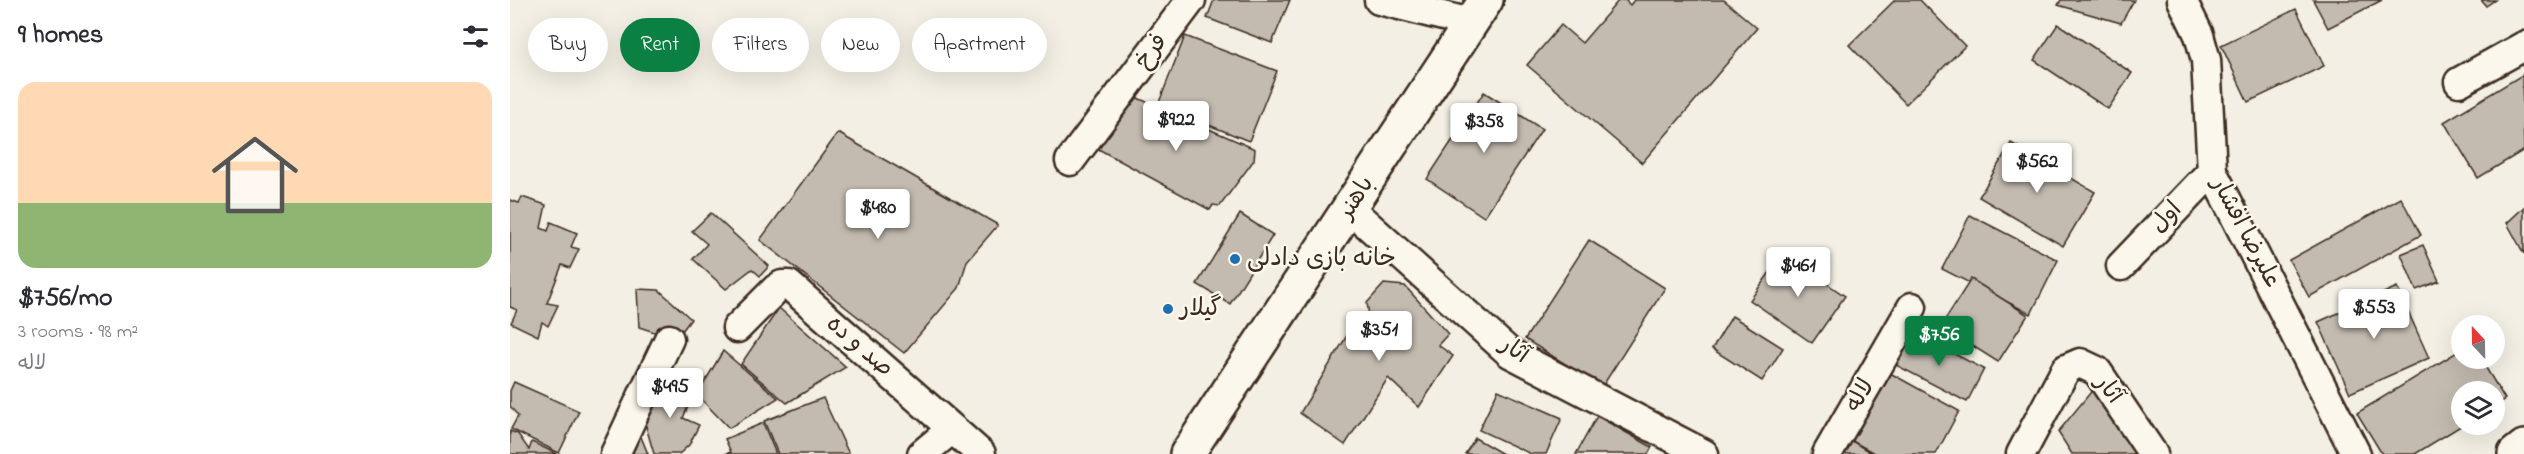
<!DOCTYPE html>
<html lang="en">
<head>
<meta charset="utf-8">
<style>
	body { margin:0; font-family:"Indie Flower","Playpen Sans Arabic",sans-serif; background:#f7f7f7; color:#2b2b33; height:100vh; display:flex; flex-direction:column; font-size:22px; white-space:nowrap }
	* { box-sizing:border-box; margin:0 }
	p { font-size:20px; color:#7c7c81 }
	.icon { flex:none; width:33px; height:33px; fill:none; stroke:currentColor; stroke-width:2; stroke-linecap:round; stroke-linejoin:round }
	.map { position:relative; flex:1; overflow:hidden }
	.panel { display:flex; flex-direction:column; background:#fff; width:510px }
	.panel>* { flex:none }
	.hud { position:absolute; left:18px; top:18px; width:570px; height:54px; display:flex; gap:12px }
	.needle { width:39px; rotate:338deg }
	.fabs { position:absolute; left:1941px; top:315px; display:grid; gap:12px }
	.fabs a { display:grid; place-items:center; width:54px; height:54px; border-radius:50%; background:#fff; box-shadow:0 6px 24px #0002; font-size:30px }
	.price { position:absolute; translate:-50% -51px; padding:0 14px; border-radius:6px; background:#fff; color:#222; font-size:20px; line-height:39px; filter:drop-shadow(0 2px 3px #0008) }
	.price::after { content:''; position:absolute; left:50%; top:36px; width:18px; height:14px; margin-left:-9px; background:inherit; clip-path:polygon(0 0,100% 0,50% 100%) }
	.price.on { background:#0b8043; color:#fff }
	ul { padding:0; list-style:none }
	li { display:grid; align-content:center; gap:12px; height:318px; padding:0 18px }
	li span { display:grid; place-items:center; height:186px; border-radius:18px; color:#555 }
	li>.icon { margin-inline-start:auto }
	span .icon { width:108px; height:108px; fill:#fffc; stroke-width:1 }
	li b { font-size:26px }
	h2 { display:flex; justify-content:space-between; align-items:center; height:72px; padding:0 18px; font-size:26px }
	.pill { padding:0 21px; border-radius:27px; background:#fff; box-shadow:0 6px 24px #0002; font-size:21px; line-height:54px }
	.pill.on { background:#0b8043; color:#fff }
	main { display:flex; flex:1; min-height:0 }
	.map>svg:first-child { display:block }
	.building { fill:#c3bbb0; stroke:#3b2a1e; stroke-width:1.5 }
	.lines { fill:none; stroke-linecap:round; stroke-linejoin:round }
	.minor-casing { stroke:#3b2a1e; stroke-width:33 }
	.primary-casing { stroke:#3b2a1e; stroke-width:38 }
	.minor { stroke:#fbf7ec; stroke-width:28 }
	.primary { stroke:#fbf7ec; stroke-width:33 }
	.poi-dot { fill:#1f6fb2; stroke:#fbf7ec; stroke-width:2 }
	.labels { text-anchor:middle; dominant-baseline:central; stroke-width:5; stroke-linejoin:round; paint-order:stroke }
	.street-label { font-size:24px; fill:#3b2a1e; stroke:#fbf7ec }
	.poi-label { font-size:24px; fill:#3b2a1e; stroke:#fbf7ec; text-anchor:start }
</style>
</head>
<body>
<main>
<section class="panel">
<h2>9 homes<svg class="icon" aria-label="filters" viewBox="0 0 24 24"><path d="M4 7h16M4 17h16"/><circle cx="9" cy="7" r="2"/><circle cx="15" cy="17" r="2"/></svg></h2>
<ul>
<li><span style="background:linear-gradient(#ffd9b3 65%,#8fb573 0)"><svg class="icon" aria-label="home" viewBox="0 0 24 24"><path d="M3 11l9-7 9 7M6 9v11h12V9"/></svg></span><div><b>$756/mo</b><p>3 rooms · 98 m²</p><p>لاله</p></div></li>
</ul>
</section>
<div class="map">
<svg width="2014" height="454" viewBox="0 0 2014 454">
	<rect width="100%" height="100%" fill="#f3efe4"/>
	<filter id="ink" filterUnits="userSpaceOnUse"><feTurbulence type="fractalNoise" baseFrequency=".0167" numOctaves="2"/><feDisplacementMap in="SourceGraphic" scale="12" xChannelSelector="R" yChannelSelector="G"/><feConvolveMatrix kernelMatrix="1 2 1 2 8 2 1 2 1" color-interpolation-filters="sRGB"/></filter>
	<g filter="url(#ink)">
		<g class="building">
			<path d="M704,0H780L762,43L697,18Z"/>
			<path d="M1109,0H1115L1120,5L1124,0H1214L1247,28L1132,163L1017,65L1051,25L1072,43Z"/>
			<path d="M1385,0H1410L1455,46L1396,104L1339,45Z"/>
			<path d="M1551,0H1624L1611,23L1548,5Z"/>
			<path d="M1803,0H1872L1818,28Z"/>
			<path d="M1971,0H1985L1976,6Z"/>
			<path d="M1786,9L1814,66L1738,102L1711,45Z"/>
			<path d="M1548,24L1622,73L1598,109L1524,60Z"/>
			<path d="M675,36L767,71L739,141L648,105Z"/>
			<path d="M2012,75L2014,150L1968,178L1934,122Z"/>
			<path d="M974,92L1032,129L974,217L917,179Z"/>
			<path d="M623,96L745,149L744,160L710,206L703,205L700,210L581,145Z"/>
			<path d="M328,133L488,225L457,261L449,288L394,353L250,240Z"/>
			<path d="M1501,143L1585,192L1553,246L1469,197Z"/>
			<path d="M12,197L36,205L31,228L38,231L41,222L67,233L61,247L69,249L60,268L52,265L37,303L48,305L38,326L32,322L28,336L1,323L7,310L0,307V200L9,203Z"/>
			<path d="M1891,198L1911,235L1799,297L1779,260Z"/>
			<path d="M2014,207V254L1997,223Z"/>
			<path d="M201,213L259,266L250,276L242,269L216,289L183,259L197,244L182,231Z"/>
			<path d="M730,214L763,235L720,304L687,284Z"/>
			<path d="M1460,215L1548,260L1521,314L1432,269Z"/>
			<path d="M1079,240L1155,288L1092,387L1015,339Z"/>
			<path d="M1913,245L1929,281L1906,290L1891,254Z"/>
			<path d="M1273,254L1335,296L1302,343L1240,300Z"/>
			<path d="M1461,279L1518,315L1488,362L1431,326Z"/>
			<path d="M874,284L895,286L938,334L928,345L943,356L909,407L878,378L835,445L790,413L844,324L850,325L859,316L857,303Z"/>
			<path d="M1887,287L1919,358L1840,393L1808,322Z"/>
			<path d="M127,289L149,290L181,319L166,339L129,327Z"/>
			<path d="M269,308L336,367L277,403L231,364Z"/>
			<path d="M1222,316L1273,348L1252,381L1202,349Z"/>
			<path d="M1401,332L1474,369L1457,402L1384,364Z"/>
			<path d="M1952,349V358H1970L1995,399L1984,406V392H1952V424H1954L1905,454H1872L1847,413Z"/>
			<path d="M213,351L268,398L219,428L187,395Z"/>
			<path d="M169,371L178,384L174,393L183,395L173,418L189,425L179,445L169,454H144L132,413L149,386L160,391Z"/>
			<path d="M1380,373L1449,411L1426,454H1366L1342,441Z"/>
			<path d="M4,382L69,411L49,453L1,429L8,416L0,406V391Z"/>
			<path d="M1585,387L1625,454H1562L1548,432Z"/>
			<path d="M988,390L1052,418L1036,454H1021L969,430Z"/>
			<path d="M313,398L339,454H268L254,421Z"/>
			<path d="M1087,416L1142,447L1138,454H1066Z"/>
			<path d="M125,422L138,454H112Z"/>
			<path d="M253,423L266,454H215L221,452L215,439Z"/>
			<path d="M0,431L8,434L19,450L22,442L47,454H0Z"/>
			<path d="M965,438L993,454H955Z"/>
			<path d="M1342,441L1363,454H1333Z"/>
		</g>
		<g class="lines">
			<defs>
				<g id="minor">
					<path d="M869,0L961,23"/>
					<path d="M1672,0L1689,35L1696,60L1702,171L1846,454"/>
					<path d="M1949,82L2014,46"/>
					<path d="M560,161L681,0"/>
					<path d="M840,209L1000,353L1194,454"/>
					<path d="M1611,266L1702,171"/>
					<path d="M227,328L266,289L272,285H279L471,454"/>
					<path d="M105,454L159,339"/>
					<path d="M412,454L442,429"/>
					<path d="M1317,454L1402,307"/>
					<path d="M1511,454L1556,369L1570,363L1587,371L1643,454"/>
				</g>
				<g id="primary">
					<path d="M677,454L976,0"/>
					<path d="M2005,454L2014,447"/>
				</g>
			</defs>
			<use href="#minor" class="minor-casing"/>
			<use href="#primary" class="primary-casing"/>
			<use href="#minor" class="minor"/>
			<use href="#primary" class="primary"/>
		</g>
	</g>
	<g class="poi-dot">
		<circle cx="725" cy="259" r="6"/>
		<circle cx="658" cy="309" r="6"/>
	</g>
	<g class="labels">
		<g class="street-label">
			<text transform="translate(642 52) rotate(-53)">فرخ</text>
			<text transform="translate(847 198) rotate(-57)">باهنر</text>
			<text transform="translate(1657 218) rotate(-46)">اول</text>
			<text transform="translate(1735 233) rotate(62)">علیرضا افشار</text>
			<text transform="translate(349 347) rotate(41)">صد و ده</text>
			<text transform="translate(1004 351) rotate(34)">آثار</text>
			<text transform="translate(1598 390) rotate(53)">آثار</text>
			<text transform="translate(1351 396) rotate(-60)">لاله</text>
		</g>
		<g class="poi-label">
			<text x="737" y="259">خانه بازی دادلی</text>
			<text x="670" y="309">گیلار</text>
		</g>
	</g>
</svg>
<div class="fabs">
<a><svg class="needle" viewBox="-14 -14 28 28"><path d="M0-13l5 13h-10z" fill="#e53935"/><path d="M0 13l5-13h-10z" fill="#7c7c81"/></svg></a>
<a><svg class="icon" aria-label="layers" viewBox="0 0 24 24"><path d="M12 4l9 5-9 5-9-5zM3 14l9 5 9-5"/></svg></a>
</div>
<b class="price" style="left:666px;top:152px">$922</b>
<b class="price" style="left:974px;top:154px">$358</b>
<b class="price" style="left:1527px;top:194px">$562</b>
<b class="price" style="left:368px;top:240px">$480</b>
<b class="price" style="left:1288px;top:298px">$461</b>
<b class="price" style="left:1864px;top:340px">$553</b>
<b class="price" style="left:869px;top:362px">$351</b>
<b class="price on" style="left:1429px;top:367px">$756</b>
<b class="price" style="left:160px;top:419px">$495</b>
<div class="hud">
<a class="pill">Buy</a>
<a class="pill on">Rent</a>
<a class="pill">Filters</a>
<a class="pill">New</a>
<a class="pill">Apartment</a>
</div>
</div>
</main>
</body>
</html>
